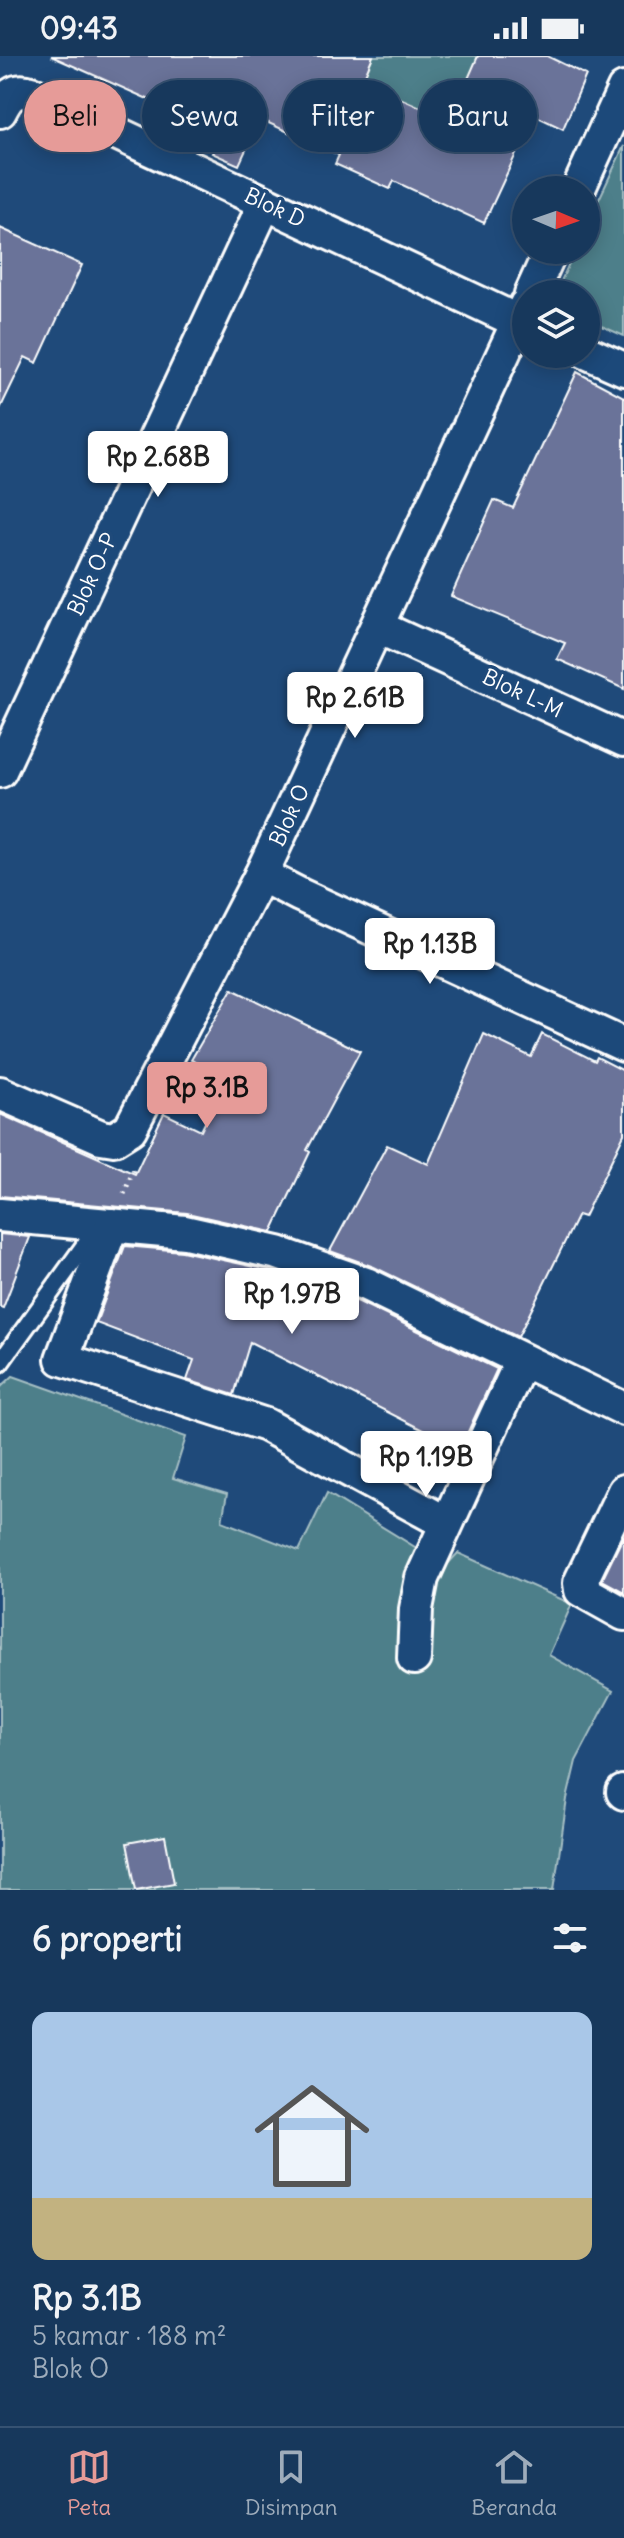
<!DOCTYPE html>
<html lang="id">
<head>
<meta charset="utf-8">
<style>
	body { margin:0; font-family:Delius,sans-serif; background:#244365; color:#f1f3f6; height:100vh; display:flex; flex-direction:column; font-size:30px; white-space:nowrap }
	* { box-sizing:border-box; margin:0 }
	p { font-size:26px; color:#9eacbb }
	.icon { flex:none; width:44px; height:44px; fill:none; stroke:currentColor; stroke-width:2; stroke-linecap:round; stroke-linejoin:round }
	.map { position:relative; height:1834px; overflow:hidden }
	.sheet { display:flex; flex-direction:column; background:#17385c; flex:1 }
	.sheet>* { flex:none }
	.banner { position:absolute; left:24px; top:24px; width:576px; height:72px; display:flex; gap:16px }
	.needle { width:52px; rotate:92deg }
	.tools { position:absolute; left:512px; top:120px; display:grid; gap:16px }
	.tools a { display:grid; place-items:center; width:88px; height:88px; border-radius:50%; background:#17385c; box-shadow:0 4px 20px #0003,0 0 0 2px #365272; font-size:40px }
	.price { position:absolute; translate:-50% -68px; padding:0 18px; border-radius:8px; background:#fff; color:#222; font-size:26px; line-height:52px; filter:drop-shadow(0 2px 4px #0008) }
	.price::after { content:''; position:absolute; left:50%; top:48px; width:24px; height:18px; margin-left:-12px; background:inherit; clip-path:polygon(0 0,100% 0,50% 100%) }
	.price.active { background:#e69b98; color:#111 }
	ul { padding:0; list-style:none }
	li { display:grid; align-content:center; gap:16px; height:424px; padding:0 32px }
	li+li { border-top:2px solid #365272 }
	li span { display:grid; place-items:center; height:248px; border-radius:16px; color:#555 }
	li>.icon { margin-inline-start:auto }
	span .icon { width:144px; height:144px; fill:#fffc; stroke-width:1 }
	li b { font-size:34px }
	h2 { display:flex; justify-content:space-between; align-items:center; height:96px; padding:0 32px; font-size:34px }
	.tag { padding:0 28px; border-radius:36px; background:#17385c; box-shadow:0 4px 20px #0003,0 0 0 2px #365272; font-size:28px; line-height:72px }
	.tag.active { background:#e69b98; color:#111 }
	.status { display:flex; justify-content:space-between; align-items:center; height:56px; padding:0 40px; background:#17385c; direction:ltr }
	.status svg { height:22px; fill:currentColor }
	.tabs { display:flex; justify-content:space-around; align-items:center; height:112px; border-top:2px solid #365272; background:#17385c; font-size:22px; color:#9eacbb }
	.tabs a { display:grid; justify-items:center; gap:4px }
	.tabs .active { color:#e69b98 }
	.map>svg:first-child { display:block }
	.green { fill:#4e7f8a; stroke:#a6bfc4; stroke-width:2 }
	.building { fill:#6b7399; stroke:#fff; stroke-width:2 }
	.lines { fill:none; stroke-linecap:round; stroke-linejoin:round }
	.service-casing { stroke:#fff; stroke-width:22 }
	.minor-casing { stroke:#fff; stroke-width:38 }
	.path { stroke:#fff; stroke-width:5; stroke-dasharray:2 6; stroke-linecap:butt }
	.service { stroke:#1f4a7a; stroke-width:16 }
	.minor { stroke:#1f4a7a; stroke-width:32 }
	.labels { text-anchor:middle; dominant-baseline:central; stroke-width:7; stroke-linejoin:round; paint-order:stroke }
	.street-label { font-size:22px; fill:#fff; stroke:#1f4a7a }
</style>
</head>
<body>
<div class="status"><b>09:43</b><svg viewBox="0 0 49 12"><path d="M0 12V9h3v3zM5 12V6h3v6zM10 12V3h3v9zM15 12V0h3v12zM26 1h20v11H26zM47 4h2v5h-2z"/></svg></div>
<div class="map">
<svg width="624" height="1834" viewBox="0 0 624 1834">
	<rect width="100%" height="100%" fill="#1f4a7a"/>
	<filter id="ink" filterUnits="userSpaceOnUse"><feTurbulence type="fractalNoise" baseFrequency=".0125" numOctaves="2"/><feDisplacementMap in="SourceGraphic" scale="16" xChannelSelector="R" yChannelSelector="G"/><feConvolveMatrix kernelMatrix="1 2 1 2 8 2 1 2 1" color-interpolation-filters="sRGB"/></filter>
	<g filter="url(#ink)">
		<g class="green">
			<path d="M373,0H478L456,66L362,26Z"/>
			<path d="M624,90V280L586,263V238H557V234L575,194H586V171Z"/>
			<path d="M13,1320L186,1381L173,1422L227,1438L222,1465L299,1495L327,1437L446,1510L458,1497L572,1548L549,1599L613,1635L576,1705L567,1743L554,1834H0V1332Z"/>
		</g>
		<g class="building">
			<path d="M51,0H373L362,26L450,64L478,0H547L586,19L563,73L534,59L484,167L394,125L390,133L335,108L339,99L260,63L239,109L212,97L219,83L210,79L213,72Z"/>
			<path d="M0,172L82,209L37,307L25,301L0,353Z"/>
			<path d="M577,316L624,341V633L557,603L565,587L451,540L494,444L513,452Z"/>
			<path d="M232,933L360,995L307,1094L310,1096L272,1176L187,1157L0,1140V1058L135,1118L164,1057L201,1075L227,1021L191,1004Z"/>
			<path d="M484,978L531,1001L542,978L595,1005L597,1001L624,1015V1078L584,1161L578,1159L518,1281L374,1211L330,1195L387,1089L428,1108Z"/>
			<path d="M0,1178L30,1181L3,1252L0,1251Z"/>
			<path d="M125,1190L182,1195L273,1215L359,1246L497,1313L460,1393L250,1286L234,1339L187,1324L194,1304L96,1267Z"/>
			<path d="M624,1479V1536L602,1524Z"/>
			<path d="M165,1780L174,1827L136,1834L127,1787Z"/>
		</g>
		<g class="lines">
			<defs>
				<path id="service" d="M0,1307L100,1168"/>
				<g id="minor">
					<path d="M0,55C7,41 14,31 31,37L526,269"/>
					<path d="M578,134L624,33"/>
					<path d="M531,238L551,194"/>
					<path d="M586,296L624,313"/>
					<path d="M378,571L624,684"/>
					<path d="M0,715L265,147"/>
					<path d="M261,819L300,839L624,989"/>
					<path d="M0,1037L101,1081L114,1083L130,1073L261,819L526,249"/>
					<path d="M0,1159L185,1176L278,1197L366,1228L624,1353"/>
					<path d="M112,1169L62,1303L266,1369L446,1467"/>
					<path d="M624,1435L580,1527L581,1534L624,1558"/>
					<path d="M414,1602L416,1553L422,1522L522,1304"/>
					<path d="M623,1736L624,1737"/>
				</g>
			</defs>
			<use href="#service" class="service-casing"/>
			<use href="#minor" class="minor-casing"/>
			<path class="path" d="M124,1138L135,1110"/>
			<use href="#service" class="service"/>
			<use href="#minor" class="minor"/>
		</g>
	</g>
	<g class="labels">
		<g class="street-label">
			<text transform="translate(275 151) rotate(25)">Blok D</text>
			<text transform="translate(92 518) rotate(-65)">Blok O-P</text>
			<text transform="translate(523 637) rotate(25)">Blok L-M</text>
			<text transform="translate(289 759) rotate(-65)">Blok O</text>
		</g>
	</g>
</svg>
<div class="tools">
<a><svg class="needle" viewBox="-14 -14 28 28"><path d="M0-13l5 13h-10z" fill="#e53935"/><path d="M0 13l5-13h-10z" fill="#9eacbb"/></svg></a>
<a><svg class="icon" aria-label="layers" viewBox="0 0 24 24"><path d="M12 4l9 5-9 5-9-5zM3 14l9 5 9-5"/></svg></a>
</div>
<b class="price" style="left:158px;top:443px">Rp 2.68B</b>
<b class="price" style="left:355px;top:684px">Rp 2.61B</b>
<b class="price" style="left:430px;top:930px">Rp 1.13B</b>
<b class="price active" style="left:207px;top:1074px">Rp 3.1B</b>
<b class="price" style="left:292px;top:1280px">Rp 1.97B</b>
<b class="price" style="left:426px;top:1443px">Rp 1.19B</b>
<div class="banner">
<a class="tag active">Beli</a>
<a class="tag">Sewa</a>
<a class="tag">Filter</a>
<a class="tag">Baru</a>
</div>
</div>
<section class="sheet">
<h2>6 properti<svg class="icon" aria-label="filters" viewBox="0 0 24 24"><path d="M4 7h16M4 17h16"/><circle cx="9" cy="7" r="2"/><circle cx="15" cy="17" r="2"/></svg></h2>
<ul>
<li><span style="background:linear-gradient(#a9c7e8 75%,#c2b280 0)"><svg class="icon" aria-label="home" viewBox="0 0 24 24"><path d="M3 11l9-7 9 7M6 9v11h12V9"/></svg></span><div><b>Rp 3.1B</b><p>5 kamar · 188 m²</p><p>Blok O</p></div></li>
</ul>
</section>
<nav class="tabs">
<a class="active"><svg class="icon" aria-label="map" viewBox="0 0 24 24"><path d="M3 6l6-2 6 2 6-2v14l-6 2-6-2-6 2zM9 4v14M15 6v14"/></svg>Peta</a>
<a><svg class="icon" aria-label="saved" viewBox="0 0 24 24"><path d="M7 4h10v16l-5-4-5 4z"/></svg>Disimpan</a>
<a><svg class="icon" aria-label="home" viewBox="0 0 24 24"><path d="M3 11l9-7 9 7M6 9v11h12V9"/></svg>Beranda</a>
</nav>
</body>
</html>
